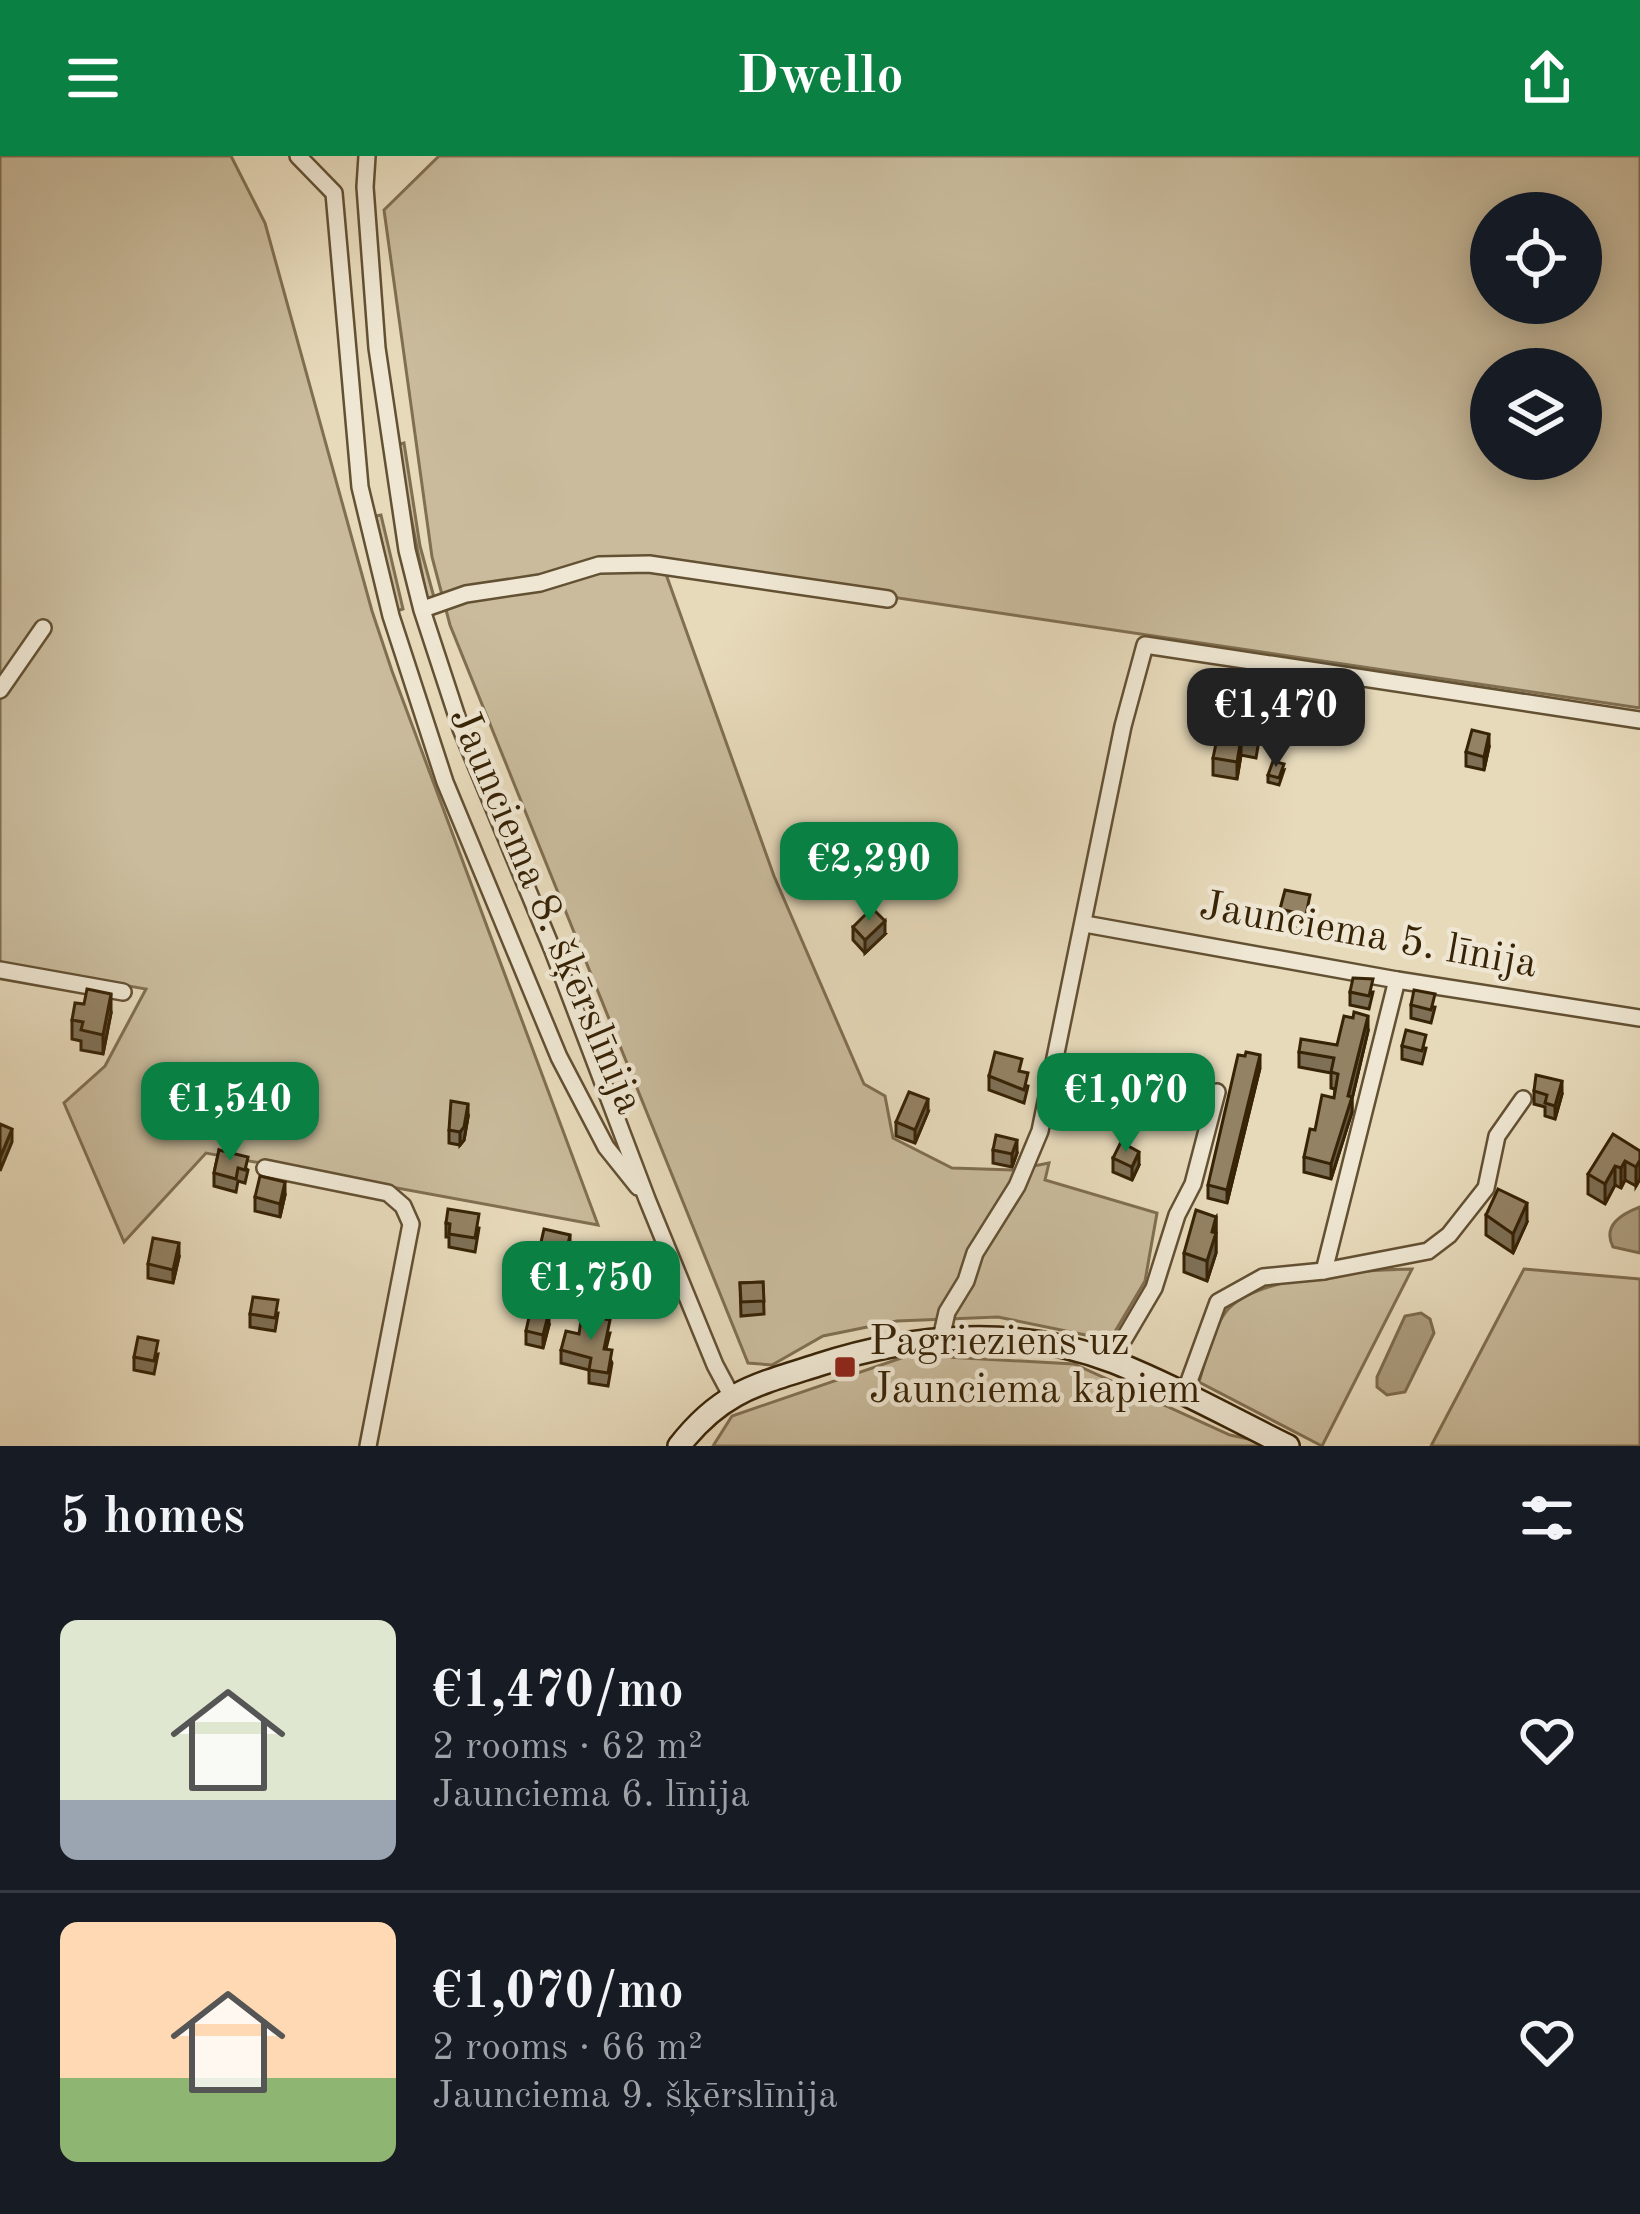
<!DOCTYPE html>
<html lang="en">
<head>
<meta charset="utf-8">
<style>
	body { margin:0; font-family:"Old Standard TT",serif; background:#242831; color:#f1f3f6; height:100vh; display:flex; flex-direction:column; font-size:45px; white-space:nowrap }
	* { box-sizing:border-box; margin:0 }
	p { font-size:39px; color:#9ea1a6 }
	.icon { flex:none; width:66px; height:66px; fill:none; stroke:currentColor; stroke-width:2; stroke-linecap:round; stroke-linejoin:round }
	.map { position:relative; height:1290px; overflow:hidden }
	.drawer { display:flex; flex-direction:column; background:#171b24; flex:1 }
	.drawer>* { flex:none }
	.tools { position:absolute; left:1470px; top:36px; display:grid; gap:24px }
	.tools a { display:grid; place-items:center; width:132px; height:132px; border-radius:50%; background:#171b24; box-shadow:0 6px 30px #0003; font-size:60px }
	.price { position:absolute; translate:-50% -102px; padding:0 27px; border-radius:24px; background:#0b8043; color:#fff; font-size:39px; line-height:78px; filter:drop-shadow(0 3px 6px #0008) }
	.price::after { content:''; position:absolute; left:50%; top:72px; width:36px; height:27px; margin-left:-18px; background:inherit; clip-path:polygon(0 0,100% 0,50% 100%) }
	.price.selected { background:#222; color:#fff }
	ul { padding:0; list-style:none }
	li { display:flex; align-items:center; gap:36px; height:300px; padding:0 60px }
	li+li { border-top:3px solid #363941 }
	li span { display:grid; place-items:center; flex:none; width:336px; height:240px; border-radius:18px; color:#555 }
	li>.icon { margin-inline-start:auto }
	span .icon { width:144px; height:144px; fill:#fffc; stroke-width:1 }
	li b { font-size:51px }
	h2 { display:flex; justify-content:space-between; align-items:center; height:144px; padding:0 60px; font-size:51px }
	header { display:flex; justify-content:space-between; align-items:center; height:156px; padding:0 60px; background:#0b8043; color:#fff; font-size:54px; font-weight:800 }
	.map>svg:first-child { display:block }
	.green { fill:#c9bb9c; stroke:#806f51; stroke-width:3; fill-rule:evenodd }
	.water { fill:#ab9c7d; stroke:#7d6c4d; stroke-width:3 }
	.lines { fill:none; stroke-linecap:round; stroke-linejoin:round }
	.minor-casing { stroke:#635133; stroke-width:20 }
	.secondary-casing { stroke:#372306; stroke-width:26 }
	.minor { stroke:#efe7d3; stroke-width:15 }
	.secondary { stroke:#efe7d3; stroke-width:21 }
	.wall { fill:#7e7056; stroke:#372306; stroke-width:3 }
	.shaded-wall { fill:#675b46; stroke:#372306; stroke-width:3 }
	.building { fill:#938264; stroke:#372306; stroke-width:3 }
	.poi-dot { fill:#8f2418; stroke:#efe7d3; stroke-width:4.5 }
	.labels { text-anchor:middle; dominant-baseline:central; stroke-width:9; stroke-linejoin:round; paint-order:stroke }
	.street-label { font-size:42px; fill:#372306; stroke:#efe7d3 }
	.poi-label { font-size:42px; fill:#372306; stroke:#efe7d3; text-anchor:start }
</style>
</head>
<body>
<header><svg class="icon" aria-label="menu" viewBox="0 0 24 24"><path d="M4 6h16M4 12h16M4 18h16"/></svg>Dwello<svg class="icon" aria-label="share" viewBox="0 0 24 24"><path d="M12 15V3M7 8l5-5 5 5M5 13v7h14v-7"/></svg></header>
<div class="map">
<svg width="1640" height="1290" viewBox="0 0 1640 1290">
	<rect width="100%" height="100%" fill="#e7dabb"/>
	<filter id="stains"><feTurbulence type="fractalNoise" baseFrequency=".00167" numOctaves="4"/><feColorMatrix values="0 0 0 0 .2 0 0 0 0 .09 0 0 0 0 .02 0 0 0 .5 -.17"/></filter>
	<radialGradient id="worn" r=".72"><stop offset=".6" stop-color="#630" stop-opacity="0"/><stop offset="1" stop-color="#630" stop-opacity=".3"/></radialGradient>
	<g class="green">
		<path d="M0,0H231L265,67L372,455L392,515L598,1069L206,997L124,1086L64,947L105,910L146,833L0,807Z"/>
		<path d="M439,0H1640V552L662,407L774,720L864,928L885,940L893,982L952,1012L1013,1014L1049,1007L1045,1024L1157,1057L1145,1125L1110,1184L998,1161L897,1165L823,1180L772,1209L748,1207L450,469L432,401L384,54ZM1491,57H1581V147H1491ZM1491,213H1581V303H1491Z"/>
		<path d="M404,287L420,390L435,445L428,448L397,289Z"/>
		<path d="M381,359L403,453L397,455L376,360Z"/>
		<path d="M1412,1113L1322,1290L1199,1226C1206,1204 1211,1176 1225,1157C1252,1119 1368,1114 1412,1113Z"/>
		<path d="M1524,1113L1640,1123V1290H1431Z"/>
		<path d="M910,1199L1074,1208L1230,1279L1282,1290H713L732,1260Z"/>
	</g>
	<g class="water">
		<path d="M1640,1051V1097L1613,1091C1602,1069 1622,1058 1640,1051Z"/>
		<path d="M1421,1157L1430,1163L1434,1177L1405,1236L1387,1239L1377,1231V1221L1405,1160Z"/>
	</g>
	<g class="lines">
		<defs>
			<g id="minor">
				<path d="M298,0L334,37L360,331L391,460L445,626L559,901L606,991L638,1031"/>
				<path d="M367,0L365,31L377,192L407,394L422,454L461,573L553,795L647,1043L715,1209L731,1239"/>
				<path d="M429,451L466,438L540,427L599,409L649,408L888,443"/>
				<path d="M0,534L43,472"/>
				<path d="M1085,768L1397,824L1640,862"/>
				<path d="M0,814L123,836"/>
				<path d="M265,1012L388,1037L403,1050L411,1068L368,1290"/>
				<path d="M1324,1115L1397,824"/>
				<path d="M941,1182L947,1156L966,1125L975,1097L1017,1030L1040,975L1123,570L1145,489L1640,564"/>
				<path d="M1111,1205L1154,1132L1177,1059L1193,1028L1217,936"/>
				<path d="M1184,1239L1218,1146L1263,1121L1324,1115L1428,1095L1449,1079L1486,1032L1497,980L1523,943"/>
			</g>
			<path id="secondary" d="M679,1290C721,1236 755,1229 818,1209C913,1178 1018,1169 1114,1206C1174,1230 1231,1262 1288,1290"/>
		</defs>
		<use href="#minor" class="minor-casing"/>
		<use href="#secondary" class="secondary-casing"/>
		<use href="#minor" class="minor"/>
		<use href="#secondary" class="secondary"/>
	</g>
	<g class="wall">
		<path d="M1263,535L1257,568L1248,566L1247,571L1258,590L1256,602L1241,599L1237,623L1213,619V602L1229,566Z"/>
		<path d="M1489,591L1484,614L1466,610V596Z"/>
		<path d="M1284,614L1279,629L1268,626V619Z"/>
		<path d="M1310,752L1306,772L1280,766V753Z"/>
		<path d="M853,771L885,778L865,797L853,784Z"/>
		<path d="M1350,836H1373L1369,853L1350,849Z"/>
		<path d="M1411,849L1435,851L1431,867L1411,862Z"/>
		<path d="M111,857L103,898L81,894V885L72,883V864Z"/>
		<path d="M1368,875L1352,943V956L1331,1023L1304,1016V1001L1315,974L1334,942L1335,933L1331,932V917L1299,911V896L1337,889Z"/>
		<path d="M1402,890L1426,892L1422,908L1402,903Z"/>
		<path d="M1260,912L1227,1047L1208,1042V1029Z"/>
		<path d="M989,920L1028,930L1024,947L989,934Z"/>
		<path d="M1175,920L1197,925L1190,940L1175,934Z"/>
		<path d="M1534,935L1562,938L1555,963L1545,960V951L1534,948Z"/>
		<path d="M928,956L915,987L896,980V966Z"/>
		<path d="M468,961L464,984L460,989L449,987V974Z"/>
		<path d="M219,994L248,1014L245,1027L238,1025L236,1036L214,1030V1017Z"/>
		<path d="M993,994L1017,997L1012,1011L993,1007Z"/>
		<path d="M1640,995V1023L1636,1030L1625,1024L1621,1032L1615,1029L1605,1048L1588,1038V1018Z"/>
		<path d="M1113,1002L1139,1009L1132,1024L1113,1016Z"/>
		<path d="M285,1039L280,1061L255,1055V1041Z"/>
		<path d="M1486,1059L1527,1066L1513,1097L1486,1079Z"/>
		<path d="M1216,1061V1097L1207,1125L1184,1116V1097Z"/>
		<path d="M446,1067L479,1072L475,1096L449,1091V1081H446Z"/>
		<path d="M570,1092L565,1114L539,1108V1095Z"/>
		<path d="M179,1101L173,1127L148,1122V1108Z"/>
		<path d="M620,1110L641,1116L638,1128L620,1123Z"/>
		<path d="M538,1120L544,1135L541,1146L516,1140V1127Z"/>
		<path d="M763,1126L764,1158L741,1160L740,1127Z"/>
		<path d="M278,1157L275,1175L250,1171V1158Z"/>
		<path d="M549,1169L543,1192L526,1188V1175Z"/>
		<path d="M610,1177L606,1193L612,1207L608,1230L589,1227V1214L561,1207V1194L579,1178Z"/>
		<path d="M158,1198L154,1218L134,1214V1201Z"/>
	</g>
	<g class="shaded-wall">
		<path d="M1263,519V535L1257,568V551Z"/>
		<path d="M1489,578V591L1484,614V601Z"/>
		<path d="M1241,583V599L1237,623V606Z"/>
		<path d="M885,765V778L865,797V784Z"/>
		<path d="M111,838V857L103,898V879Z"/>
		<path d="M1368,860V875L1352,943V956L1331,1023V1008Z"/>
		<path d="M1260,899V912L1227,1047V1034Z"/>
		<path d="M1197,912V925L1190,940V927Z"/>
		<path d="M1562,925V938L1555,963V950Z"/>
		<path d="M928,943V956L915,987V974Z"/>
		<path d="M468,948V961L464,984L460,989V976Z"/>
		<path d="M12,973V986L0,1015V1002Z"/>
		<path d="M1017,984V997L1012,1011V998Z"/>
		<path d="M1139,996V1009L1132,1024V1011Z"/>
		<path d="M1640,1004V1023L1636,1030V1011Z"/>
		<path d="M1625,1005V1024L1621,1032V1012Z"/>
		<path d="M1615,1010V1029L1605,1048V1028Z"/>
		<path d="M285,1026V1039L280,1061V1048Z"/>
		<path d="M1527,1047V1066L1513,1097V1078Z"/>
		<path d="M1216,1061V1097L1207,1125V1105Z"/>
		<path d="M570,1079V1092L565,1114V1101Z"/>
		<path d="M179,1087V1101L173,1127V1114Z"/>
		<path d="M549,1156V1169L543,1192V1179Z"/>
	</g>
	<g class="building">
		<path d="M1239,514L1263,519L1257,551L1248,549L1244,571L1258,573L1256,585L1241,583L1237,606L1213,602L1221,564L1229,566Z"/>
		<path d="M1472,574L1489,578L1484,601L1466,596Z"/>
		<path d="M1273,605L1284,608L1279,622L1268,619Z"/>
		<path d="M1285,734L1310,739L1306,759L1280,753Z"/>
		<path d="M872,752L885,765L865,784L853,771Z"/>
		<path d="M1353,822L1373,823L1369,840L1350,836Z"/>
		<path d="M87,833L111,838L103,879L81,874L83,866L72,864L75,847L84,848Z"/>
		<path d="M1414,834L1435,838L1431,854L1411,849Z"/>
		<path d="M1354,856L1368,860L1348,940L1352,941L1331,1008L1304,1001L1310,973L1315,974L1322,939L1334,942L1338,918L1331,916L1334,902L1299,896L1301,883L1337,889L1344,860L1353,862Z"/>
		<path d="M1406,874L1426,879L1422,895L1402,890Z"/>
		<path d="M995,896L1022,903L1019,915L1028,917L1024,934L989,920Z"/>
		<path d="M1246,896L1260,899L1227,1034L1208,1029L1238,899L1245,900Z"/>
		<path d="M1182,905L1197,912L1190,927L1175,920Z"/>
		<path d="M1536,919L1562,925L1555,950L1545,947L1547,939L1534,935Z"/>
		<path d="M909,936L928,943L915,974L896,966Z"/>
		<path d="M451,945L468,948L464,971L460,976L449,974Z"/>
		<path d="M0,968L12,973L0,1002Z"/>
		<path d="M1613,978L1640,995V1004L1636,1011L1625,1005L1621,1012L1615,1010L1605,1028L1588,1018Z"/>
		<path d="M996,979L1017,984L1012,998L993,994Z"/>
		<path d="M1121,986L1139,996L1132,1011L1113,1002Z"/>
		<path d="M219,994L248,1001L245,1014L238,1012L236,1023L214,1017Z"/>
		<path d="M260,1020L285,1026L280,1048L255,1041Z"/>
		<path d="M1498,1033L1527,1047L1513,1078L1486,1059Z"/>
		<path d="M448,1053L479,1058L475,1082L449,1078L450,1068L446,1067Z"/>
		<path d="M1196,1054L1216,1061L1212,1076L1216,1077L1207,1105L1184,1097Z"/>
		<path d="M544,1073L570,1079L565,1101L539,1095Z"/>
		<path d="M153,1082L179,1087L173,1114L148,1108Z"/>
		<path d="M623,1097L641,1102L638,1115L620,1110Z"/>
		<path d="M522,1104L538,1108L534,1119L544,1121L541,1133L516,1127Z"/>
		<path d="M763,1126L764,1145L741,1146L740,1127Z"/>
		<path d="M253,1141L278,1144L275,1162L250,1158Z"/>
		<path d="M531,1152L549,1156L543,1179L526,1175Z"/>
		<path d="M582,1158L610,1164L604,1193L612,1194L608,1217L589,1214L591,1202L561,1194L566,1175L579,1178Z"/>
		<path d="M138,1181L158,1185L154,1205L134,1201Z"/>
	</g>
	<rect class="poi-dot" x="833" y="1199" width="24" height="24" rx="6"/>
	<g class="labels">
		<g class="street-label">
			<text transform="translate(545 755) rotate(67)">Jaunciema 8. šķērslīnija</text>
			<text transform="translate(1368 780) rotate(10)">Jaunciema 5. līnija</text>
		</g>
		<g class="poi-label">
			<text x="869" y="1187">Pagrieziens uz<tspan x="869" dy="48">Jaunciema kapiem</tspan></text>
		</g>
	</g>
	<rect width="100%" height="100%" filter="url(#stains)"/>
	<rect width="100%" height="100%" fill="url(#worn)"/>
</svg>
<div class="tools">
<a><svg class="icon" aria-label="locate" viewBox="0 0 24 24"><circle cx="12" cy="12" r="6"/><path d="M12 2v4M12 18v4M2 12h4M18 12h4"/></svg></a>
<a><svg class="icon" aria-label="layers" viewBox="0 0 24 24"><path d="M12 4l9 5-9 5-9-5zM3 14l9 5 9-5"/></svg></a>
</div>
<b class="price selected" style="left:1276px;top:614px">€1,470</b>
<b class="price" style="left:869px;top:768px">€2,290</b>
<b class="price" style="left:1126px;top:999px">€1,070</b>
<b class="price" style="left:230px;top:1008px">€1,540</b>
<b class="price" style="left:591px;top:1187px">€1,750</b>
</div>
<section class="drawer">
<h2>5 homes<svg class="icon" aria-label="filters" viewBox="0 0 24 24"><path d="M4 7h16M4 17h16"/><circle cx="9" cy="7" r="2"/><circle cx="15" cy="17" r="2"/></svg></h2>
<ul>
<li><span style="background:linear-gradient(#dfe7d0 75%,#9aa5b1 0)"><svg class="icon" aria-label="home" viewBox="0 0 24 24"><path d="M3 11l9-7 9 7M6 9v11h12V9"/></svg></span><div><b>€1,470/mo</b><p>2 rooms · 62 m²</p><p>Jaunciema 6. līnija</p></div><svg class="icon" aria-label="heart" viewBox="0 0 24 24"><path d="M12 20l-8-8c-3-5 5-10 8-4 3-6 11-1 8 4z"/></svg></li>
<li><span style="background:linear-gradient(#ffd9b3 65%,#8fb573 0)"><svg class="icon" aria-label="home" viewBox="0 0 24 24"><path d="M3 11l9-7 9 7M6 9v11h12V9"/></svg></span><div><b>€1,070/mo</b><p>2 rooms · 66 m²</p><p>Jaunciema 9. šķērslīnija</p></div><svg class="icon" aria-label="heart" viewBox="0 0 24 24"><path d="M12 20l-8-8c-3-5 5-10 8-4 3-6 11-1 8 4z"/></svg></li>
</ul>
</section>
</body>
</html>
